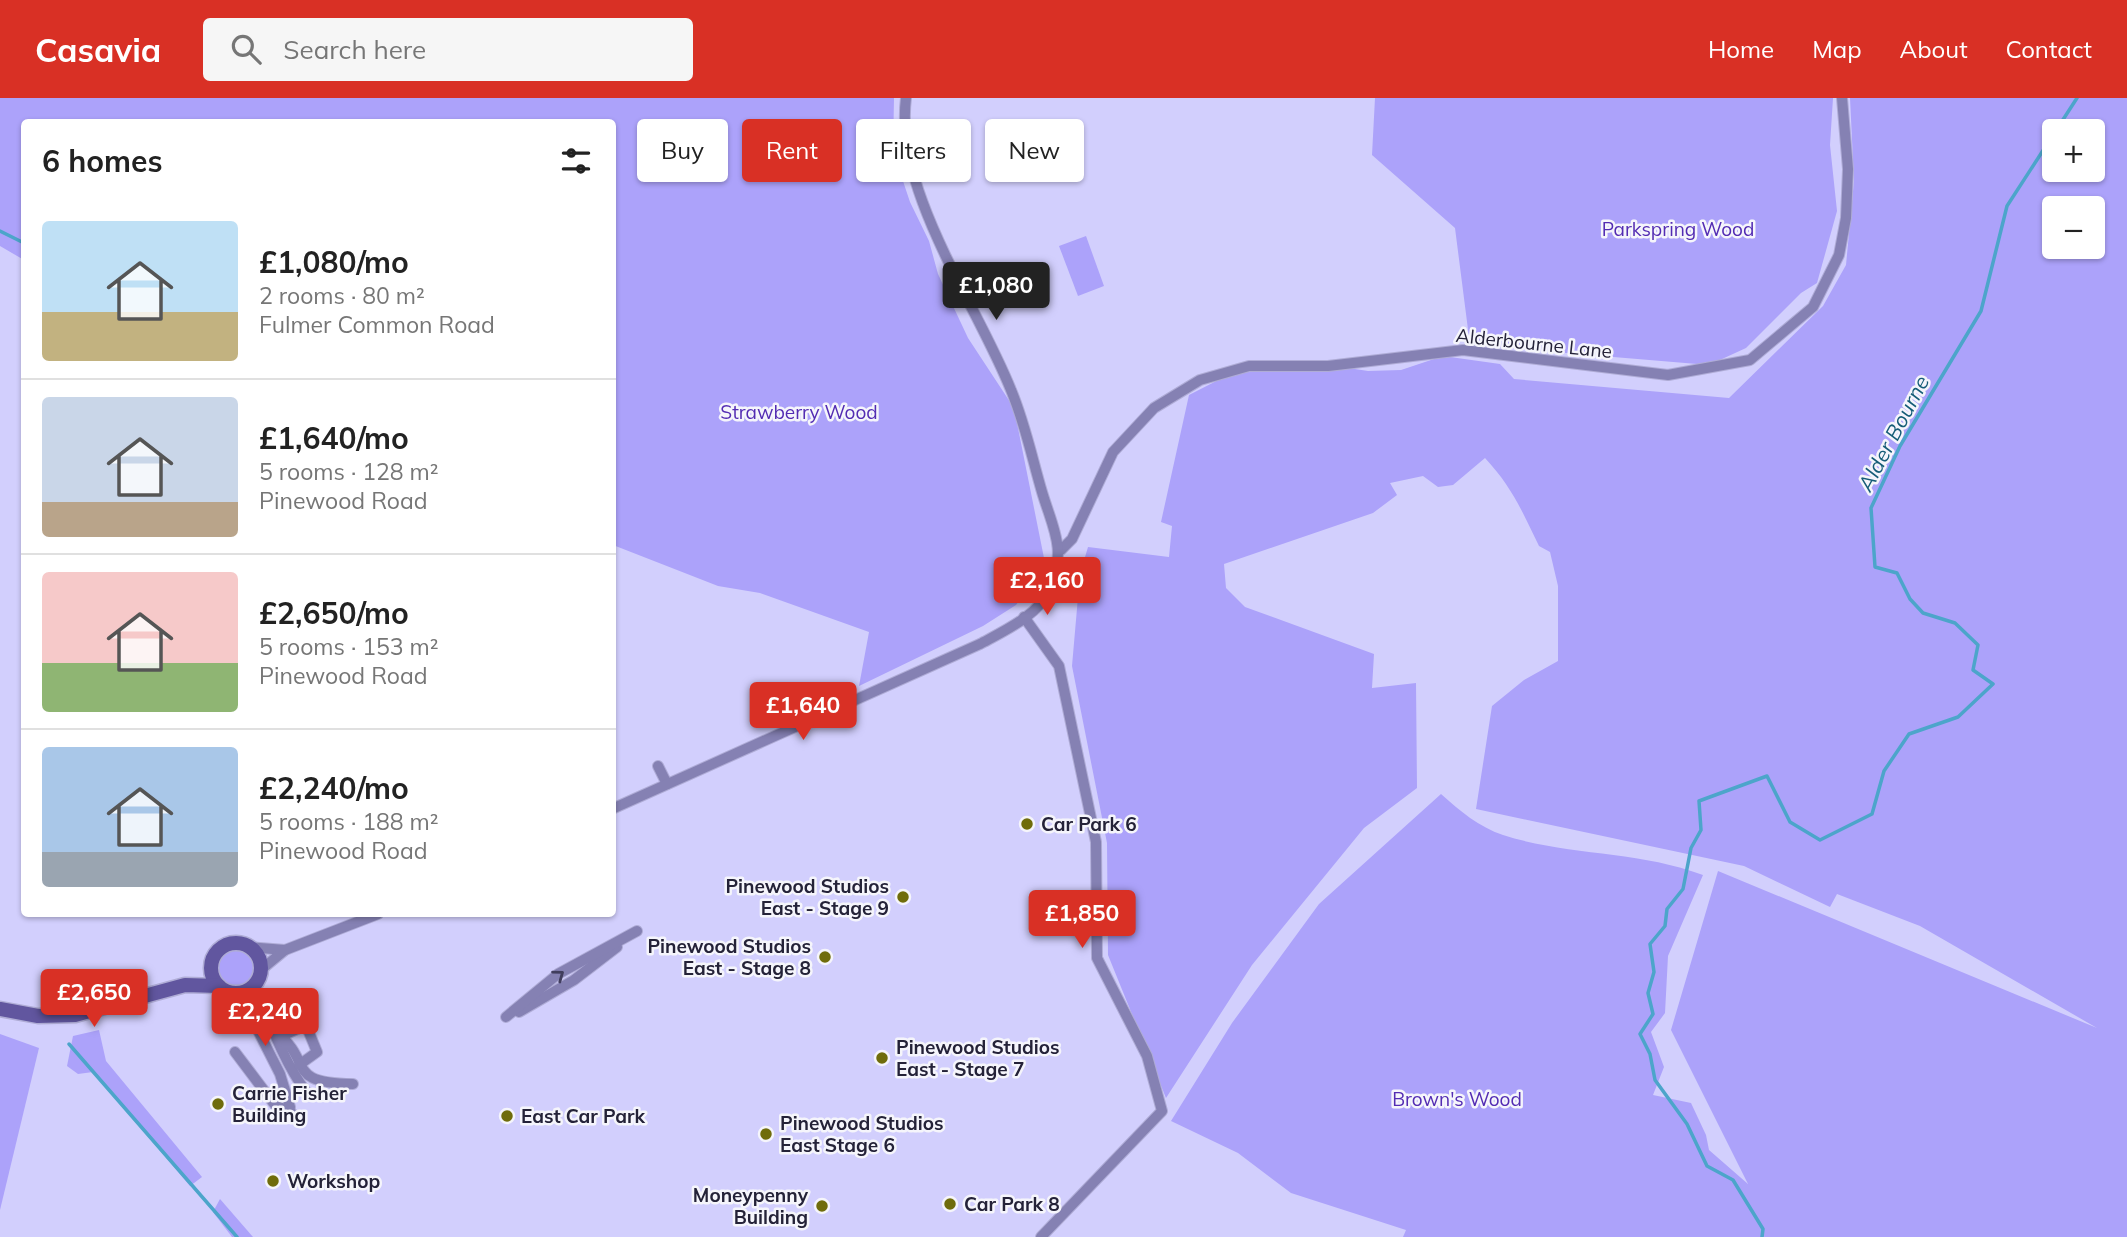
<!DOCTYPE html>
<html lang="en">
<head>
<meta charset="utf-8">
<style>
	body { margin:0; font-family:Mulish,sans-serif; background:#f6f6f6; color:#222; height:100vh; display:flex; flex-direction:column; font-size:26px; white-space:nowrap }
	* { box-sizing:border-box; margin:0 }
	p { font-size:23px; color:#767676 }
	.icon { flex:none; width:38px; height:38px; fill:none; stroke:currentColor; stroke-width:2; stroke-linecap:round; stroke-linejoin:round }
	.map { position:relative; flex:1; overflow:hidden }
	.panel { position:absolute; left:21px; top:21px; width:595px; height:798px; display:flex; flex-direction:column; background:#fff; border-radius:7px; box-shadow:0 2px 5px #0004 }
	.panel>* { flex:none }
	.guide { position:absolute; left:637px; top:21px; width:665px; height:63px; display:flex; gap:14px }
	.buttons { position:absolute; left:2042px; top:21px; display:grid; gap:14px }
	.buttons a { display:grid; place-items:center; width:63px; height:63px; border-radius:7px; background:#fff; box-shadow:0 2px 5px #0004; font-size:35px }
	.price { position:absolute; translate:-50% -60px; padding:0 16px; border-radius:7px; background:#d93025; color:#fff; font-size:23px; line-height:46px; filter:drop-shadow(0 2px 4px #0008) }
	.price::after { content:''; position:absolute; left:50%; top:42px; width:21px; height:16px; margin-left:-10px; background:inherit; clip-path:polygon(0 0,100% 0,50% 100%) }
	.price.current { background:#222; color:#fff }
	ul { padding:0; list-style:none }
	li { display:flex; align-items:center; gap:21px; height:175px; padding:0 21px }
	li+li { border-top:2px solid #e0e0e0 }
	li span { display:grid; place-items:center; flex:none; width:196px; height:140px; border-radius:7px; color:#555 }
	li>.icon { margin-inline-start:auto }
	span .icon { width:84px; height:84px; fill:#fffc; stroke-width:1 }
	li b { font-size:30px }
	h2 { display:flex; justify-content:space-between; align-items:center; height:84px; padding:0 21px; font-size:30px }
	.chip { padding:0 24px; border-radius:7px; background:#fff; box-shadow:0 2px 5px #0004; font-size:24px; line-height:63px }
	.chip.current { background:#d93025; color:#fff }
	header { display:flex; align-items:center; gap:42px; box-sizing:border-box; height:98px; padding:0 35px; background:#d93025; color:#fff }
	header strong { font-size:33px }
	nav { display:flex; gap:38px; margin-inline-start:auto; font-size:24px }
	.search { width:490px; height:63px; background:#f6f6f6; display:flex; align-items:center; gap:18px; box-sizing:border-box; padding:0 24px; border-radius:7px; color:#767676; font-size:26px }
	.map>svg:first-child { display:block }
	.green { fill:#aca2fa; fill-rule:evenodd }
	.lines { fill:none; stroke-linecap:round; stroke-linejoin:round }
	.stream { stroke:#4ca5ca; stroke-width:3.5 }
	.street-casing { stroke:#afacd6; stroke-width:12 }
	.secondary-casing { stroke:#afacd6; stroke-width:17 }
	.street { stroke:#8581b3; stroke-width:10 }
	.secondary { stroke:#61569f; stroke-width:14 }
	.oneway { stroke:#413e5d }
	.poi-dot { fill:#6f6c0b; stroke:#f5f5fb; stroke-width:2.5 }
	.labels { text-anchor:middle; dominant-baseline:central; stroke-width:5; stroke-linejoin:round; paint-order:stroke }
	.park-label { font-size:19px; fill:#532cb3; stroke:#f5f5fb }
	.street-label { font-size:19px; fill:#242238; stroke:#f5f5fb }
	.poi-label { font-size:19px; font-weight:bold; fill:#242238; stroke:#f5f5fb; text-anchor:start }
	.water-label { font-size:21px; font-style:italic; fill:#155c77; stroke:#f5f5fb }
</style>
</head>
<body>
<header>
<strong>Casavia</strong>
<div class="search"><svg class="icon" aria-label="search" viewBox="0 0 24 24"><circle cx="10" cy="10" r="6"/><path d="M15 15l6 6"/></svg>Search here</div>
<nav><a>Home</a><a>Map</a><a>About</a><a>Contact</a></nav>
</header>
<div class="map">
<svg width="2127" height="1139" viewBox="0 0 2127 1139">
	<rect width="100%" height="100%" fill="#d2cffd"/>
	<g class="green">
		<path d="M0,0H894L893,53L910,104L929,143L938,176L968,240L1014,310L1046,470L1045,482L1029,489L1016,507L983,528L859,588L869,534L760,495L718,488L613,447L612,24H24V162L0,148Z"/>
		<path d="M1375,0H1833L1830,47L1837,113L1817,185L1801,195L1746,250L1709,267L1470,247L1455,130L1372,57Z"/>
		<path d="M1850,0H2127V1139H1403L1406,1132L1291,1095L1238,1055L1171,1023L1232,925L1319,806L1441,696C1460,713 1479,729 1503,737C1568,758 1637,752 1703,777L1668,858L1665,915L1651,934L1664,969L1653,997L1691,1005L1706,1037L1709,1052L1748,1086L1671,932L1718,773L2097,930L1920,828L1837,796L1830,809L1744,768L1476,711L1492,608L1524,582L1558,563V488L1550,454L1539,448C1522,413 1512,389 1485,360L1453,387L1438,389L1423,378L1390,385L1397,397L1373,415L1224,466L1226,490L1245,509L1374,556L1372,590L1416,585L1417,690L1364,730L1252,867L1166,1000L1108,857L1107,745L1072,568L1080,476L1088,449L1169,459L1172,428L1161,424L1189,297L1232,275L1342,269L1368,273L1401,272L1443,258L1500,266L1514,281L1729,300L1823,208L1846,167L1854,83ZM2054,33H2093V72H2054ZM2054,110H2093V149H2054Z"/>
		<path d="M1086,138L1104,188L1078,198L1059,148Z"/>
		<circle cx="237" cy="869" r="19"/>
		<path d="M99,932L106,963L202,1079L190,1088L93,974L78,976L67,968L73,938Z"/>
		<path d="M0,936L39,950L0,1112Z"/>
		<path d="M220,1101L253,1139H232L213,1114Z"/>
	</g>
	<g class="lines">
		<g class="stream">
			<path d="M0,133L24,145"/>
			<path d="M260,925L263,924"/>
			<path d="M245,933L251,930"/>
			<path d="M69,946L237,1139"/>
			<path d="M1762,1139L1763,1131L1733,1082L1707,1068L1687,1026L1655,982L1650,956L1640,936L1653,916L1648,895L1654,874L1650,846L1665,828L1667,811L1683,791L1691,750L1701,732L1699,703L1767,678L1790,724L1820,742L1872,716L1884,673L1909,636L1958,619L1993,586L1973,572L1978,547L1955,525L1923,515L1910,501L1897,475L1875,469L1871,410L1900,348L1981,213L2007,108L2077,0"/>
		</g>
		<defs>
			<g id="street">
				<path d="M1061,452L1072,441L1113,354L1154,310L1200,282L1249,268H1328L1463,252L1668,277L1750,262L1813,209L1839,157L1846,120L1848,71L1842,0"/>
				<path d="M1024,519L1059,568L1096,744L1097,860L1147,958L1162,1013L1041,1139"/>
				<path d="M658,668L667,686"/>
				<path d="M612,711L980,546C1004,533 1039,517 1050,491C1067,451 1053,431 1042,394C1032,360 1025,325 1011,292C977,206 894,93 906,0"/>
				<path d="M249,849L285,852"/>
				<path d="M262,871L285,852L378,816"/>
				<path d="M255,887C270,924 283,963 307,995"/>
				<path d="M239,895L280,976L290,1009"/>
				<path d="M519,914L574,882L617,849"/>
				<path d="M506,919L558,876L637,833"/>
				<path d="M277,934C314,966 285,985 353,986"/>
				<path d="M282,938L306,927L317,954L299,967"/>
				<path d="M235,954L275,1007L291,1014"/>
			</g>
			<g id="secondary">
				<circle cx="236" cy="870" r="25"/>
				<path d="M0,911L38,918L75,917L185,887L219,888"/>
			</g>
		</defs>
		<use href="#street" class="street-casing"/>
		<use href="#secondary" class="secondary-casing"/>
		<use href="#street" class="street"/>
		<use href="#secondary" class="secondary"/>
	</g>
	<defs><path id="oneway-chevron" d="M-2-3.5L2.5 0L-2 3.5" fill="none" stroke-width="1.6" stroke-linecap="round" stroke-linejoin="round" transform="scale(1.75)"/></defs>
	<use class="oneway" href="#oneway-chevron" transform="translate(559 877) rotate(-36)"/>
	<g class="poi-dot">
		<circle cx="1027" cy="726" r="7"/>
		<circle cx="903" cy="799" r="7"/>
		<circle cx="825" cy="859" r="7"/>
		<circle cx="882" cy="960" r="7"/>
		<circle cx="218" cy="1006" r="7"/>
		<circle cx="507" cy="1018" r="7"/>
		<circle cx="766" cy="1036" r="7"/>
		<circle cx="273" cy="1083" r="7"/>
		<circle cx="950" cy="1106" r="7"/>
		<circle cx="822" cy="1108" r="7"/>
	</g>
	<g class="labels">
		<g class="park-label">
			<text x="1678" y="131">Parkspring Wood</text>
			<text x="799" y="314">Strawberry Wood</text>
			<text x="1457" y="1001">Brown's Wood</text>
		</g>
		<g class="street-label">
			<text transform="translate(1534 245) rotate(6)">Alderbourne Lane</text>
		</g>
		<g class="poi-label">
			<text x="1041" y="726">Car Park 6</text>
			<text x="889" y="788" text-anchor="end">Pinewood Studios<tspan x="889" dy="22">East - Stage 9</tspan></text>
			<text x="811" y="848" text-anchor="end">Pinewood Studios<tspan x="811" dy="22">East - Stage 8</tspan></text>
			<text x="896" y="949">Pinewood Studios<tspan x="896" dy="22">East - Stage 7</tspan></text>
			<text x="232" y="995">Carrie Fisher<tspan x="232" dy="22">Building</tspan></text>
			<text x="521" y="1018">East Car Park</text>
			<text x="780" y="1025">Pinewood Studios<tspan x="780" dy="22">East Stage 6</tspan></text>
			<text x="287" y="1083">Workshop</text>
			<text x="808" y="1097" text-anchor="end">Moneypenny<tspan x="808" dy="22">Building</tspan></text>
			<text x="964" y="1106">Car Park 8</text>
		</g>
		<g class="water-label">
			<text transform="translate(1893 335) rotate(-62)">Alder Bourne</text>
		</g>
	</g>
</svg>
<div class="buttons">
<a>+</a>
<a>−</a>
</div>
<b class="price current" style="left:996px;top:224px">£1,080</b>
<b class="price" style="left:1047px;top:519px">£2,160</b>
<b class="price" style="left:803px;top:644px">£1,640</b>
<b class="price" style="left:1082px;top:852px">£1,850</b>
<b class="price" style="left:94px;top:931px">£2,650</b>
<b class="price" style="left:265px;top:950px">£2,240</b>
<div class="guide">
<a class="chip">Buy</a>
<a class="chip current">Rent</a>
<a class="chip">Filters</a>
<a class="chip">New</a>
</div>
<section class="panel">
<h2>6 homes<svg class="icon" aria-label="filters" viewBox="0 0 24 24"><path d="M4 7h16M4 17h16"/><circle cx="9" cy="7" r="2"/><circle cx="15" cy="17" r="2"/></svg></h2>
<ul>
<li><span style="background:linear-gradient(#bfe0f5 65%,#c2b280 0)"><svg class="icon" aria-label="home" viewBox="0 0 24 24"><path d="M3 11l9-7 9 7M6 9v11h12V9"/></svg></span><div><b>£1,080/mo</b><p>2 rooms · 80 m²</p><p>Fulmer Common Road</p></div></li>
<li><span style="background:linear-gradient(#c9d6e8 75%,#b9a48a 0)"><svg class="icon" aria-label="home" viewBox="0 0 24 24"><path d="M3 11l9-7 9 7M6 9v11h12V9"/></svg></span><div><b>£1,640/mo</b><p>5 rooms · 128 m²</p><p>Pinewood Road</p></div></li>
<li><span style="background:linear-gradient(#f6c9c9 65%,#8fb573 0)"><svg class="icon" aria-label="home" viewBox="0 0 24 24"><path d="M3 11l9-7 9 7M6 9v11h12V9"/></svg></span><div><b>£2,650/mo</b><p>5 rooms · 153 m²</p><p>Pinewood Road</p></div></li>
<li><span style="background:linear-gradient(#a9c7e8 75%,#9aa5b1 0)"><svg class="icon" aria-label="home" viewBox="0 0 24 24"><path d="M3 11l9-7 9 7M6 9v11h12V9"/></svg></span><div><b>£2,240/mo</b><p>5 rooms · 188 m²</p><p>Pinewood Road</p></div></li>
</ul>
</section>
</div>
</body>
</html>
